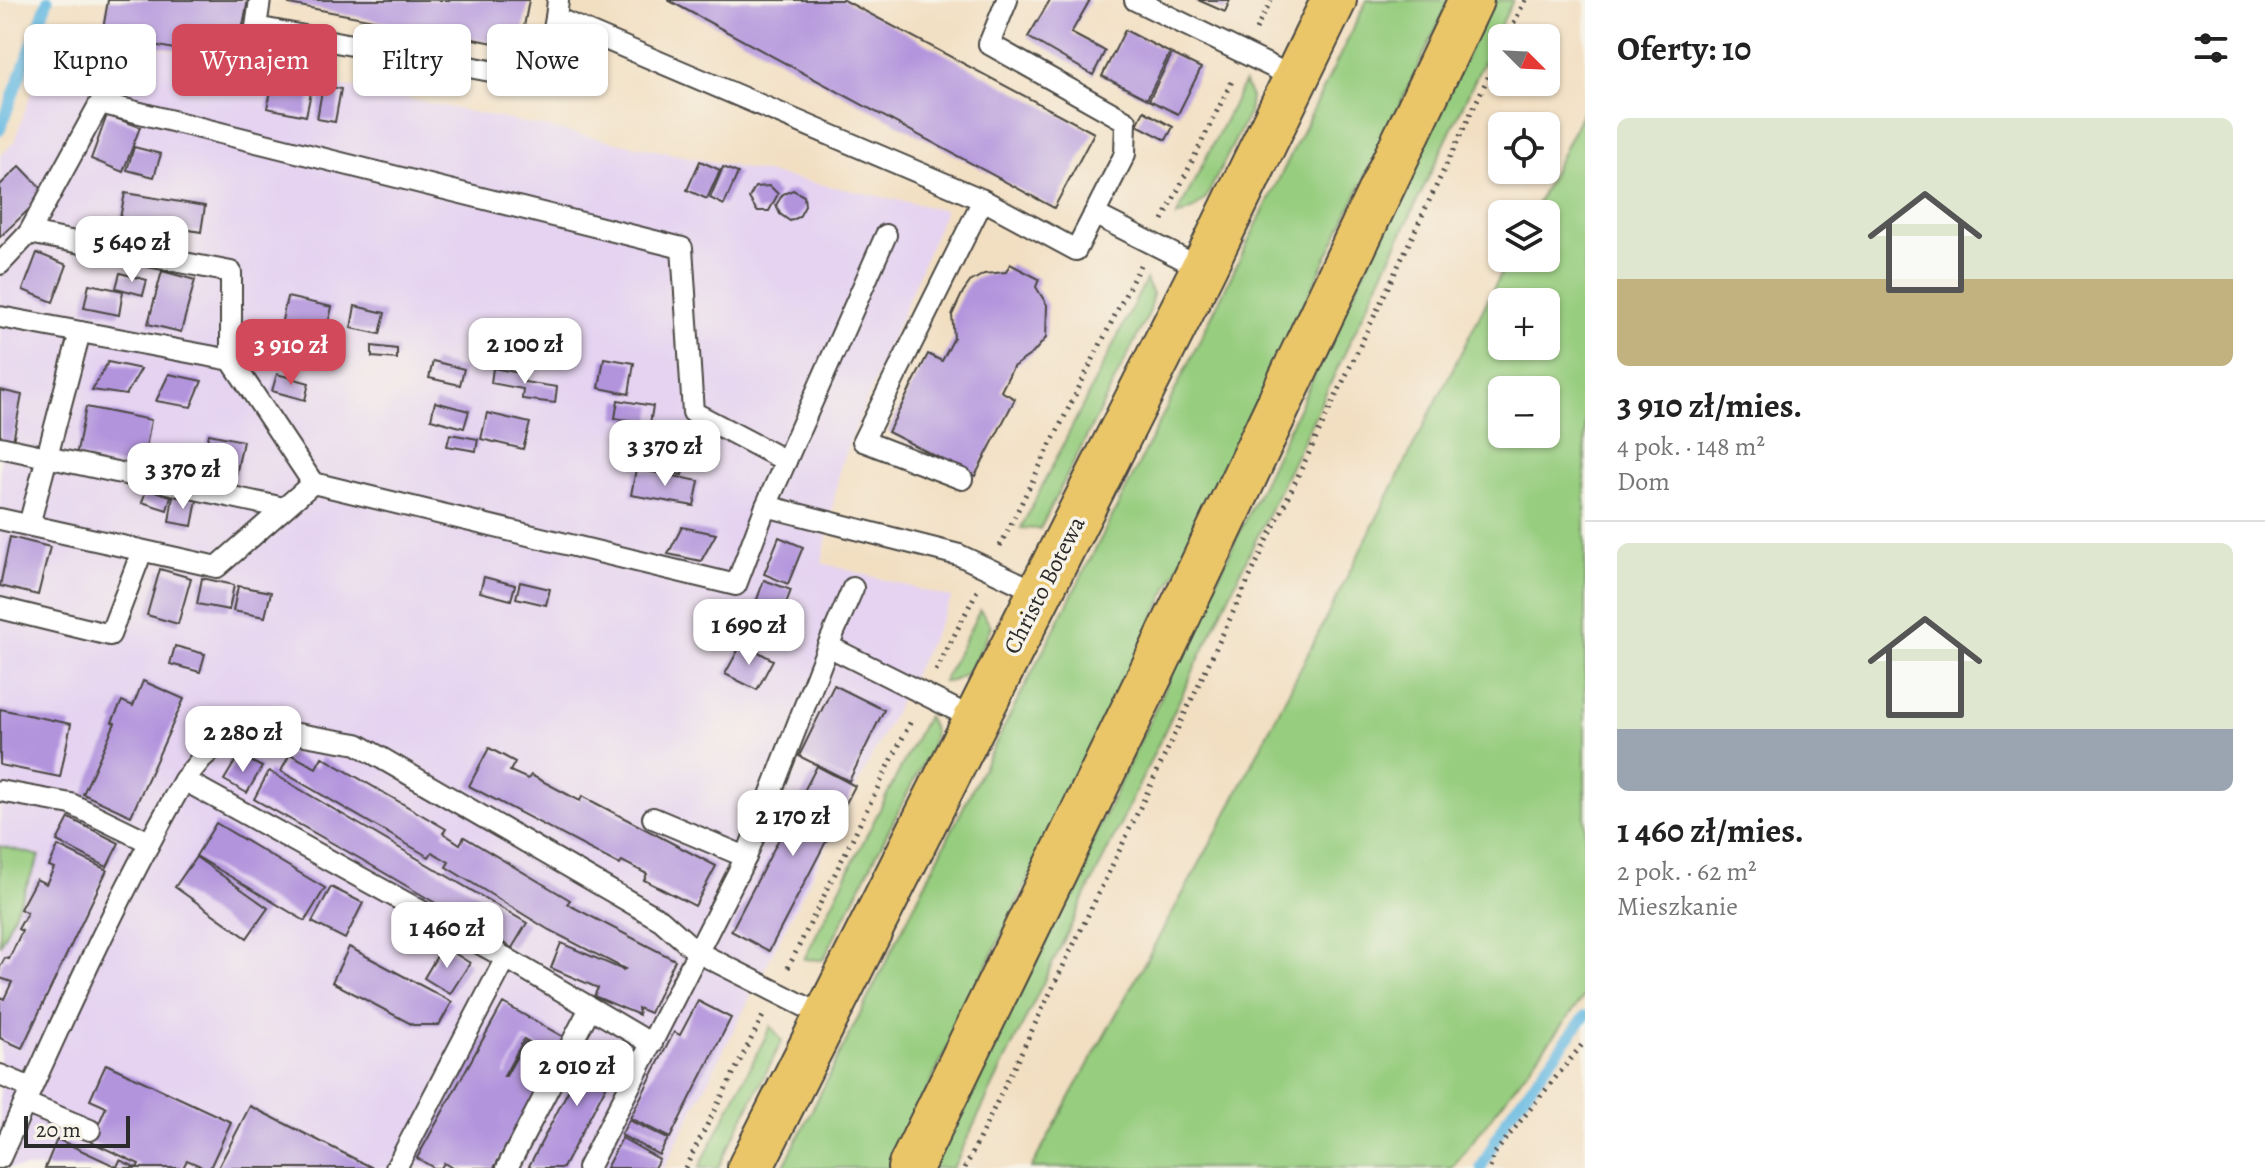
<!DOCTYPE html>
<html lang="pl">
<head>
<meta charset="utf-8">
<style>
	body { margin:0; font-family:Alegreya,serif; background:#f6f6f6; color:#222; height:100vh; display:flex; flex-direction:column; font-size:30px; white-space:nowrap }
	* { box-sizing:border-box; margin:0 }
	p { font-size:26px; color:#767676 }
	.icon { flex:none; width:44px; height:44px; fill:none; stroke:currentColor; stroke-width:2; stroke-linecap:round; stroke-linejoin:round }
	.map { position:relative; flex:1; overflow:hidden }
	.drawer { display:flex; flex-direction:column; background:#fff; width:680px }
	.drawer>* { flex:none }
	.hud { position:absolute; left:24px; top:24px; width:760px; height:72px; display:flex; gap:16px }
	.needle { width:52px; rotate:114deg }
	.controls { position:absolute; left:1488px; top:24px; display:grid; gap:16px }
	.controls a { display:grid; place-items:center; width:72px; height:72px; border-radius:12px; background:#fff; box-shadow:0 2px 6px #0004; font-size:40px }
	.scale { position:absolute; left:24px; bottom:20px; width:106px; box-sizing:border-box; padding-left:8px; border:4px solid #2b2b2b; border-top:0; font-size:22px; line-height:28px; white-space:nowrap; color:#2b2b2b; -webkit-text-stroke:6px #f7f3e8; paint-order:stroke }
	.price { position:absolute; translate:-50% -68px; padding:0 18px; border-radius:16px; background:#fff; color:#222; font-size:26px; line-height:52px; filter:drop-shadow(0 2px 4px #0008) }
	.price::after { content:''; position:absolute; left:50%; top:48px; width:24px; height:18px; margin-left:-12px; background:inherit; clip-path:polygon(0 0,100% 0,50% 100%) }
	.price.current { background:#d1495b; color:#fff }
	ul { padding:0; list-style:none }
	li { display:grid; align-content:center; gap:16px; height:424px; padding:0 32px }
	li+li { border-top:2px solid #e0e0e0 }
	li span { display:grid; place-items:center; height:248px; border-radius:12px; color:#555 }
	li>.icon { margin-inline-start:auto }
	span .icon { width:144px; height:144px; fill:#fffc; stroke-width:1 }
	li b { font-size:34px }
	h2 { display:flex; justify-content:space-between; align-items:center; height:96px; padding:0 32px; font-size:34px }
	.pill { padding:0 28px; border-radius:12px; background:#fff; box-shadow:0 2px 6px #0004; font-size:28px; line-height:72px }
	.pill.current { background:#d1495b; color:#fff }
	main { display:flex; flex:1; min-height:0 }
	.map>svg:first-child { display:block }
	.built { fill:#e5d3f1 }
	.green { fill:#97cd7f; stroke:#617c55; stroke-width:2; fill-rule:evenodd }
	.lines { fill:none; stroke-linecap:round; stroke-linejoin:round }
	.stream { stroke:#66bae2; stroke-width:11 }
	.building { fill:#b294dd }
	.lane-casing { stroke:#494642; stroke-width:24 }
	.primary-casing { stroke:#494642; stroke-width:48 }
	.path { stroke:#494642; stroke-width:5; stroke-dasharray:2 6; stroke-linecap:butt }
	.lane { stroke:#fff; stroke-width:20 }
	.primary { stroke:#ebc669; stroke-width:44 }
	.labels { text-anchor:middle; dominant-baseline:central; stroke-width:7; stroke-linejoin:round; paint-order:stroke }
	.street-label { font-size:24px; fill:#2b2b2b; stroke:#f7f3e8 }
</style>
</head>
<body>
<main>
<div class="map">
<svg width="1585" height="1168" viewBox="0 0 1585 1168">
	<rect width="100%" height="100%" fill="#f7f3e8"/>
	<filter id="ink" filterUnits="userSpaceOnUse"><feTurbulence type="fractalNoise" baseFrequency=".0125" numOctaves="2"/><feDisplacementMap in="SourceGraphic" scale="16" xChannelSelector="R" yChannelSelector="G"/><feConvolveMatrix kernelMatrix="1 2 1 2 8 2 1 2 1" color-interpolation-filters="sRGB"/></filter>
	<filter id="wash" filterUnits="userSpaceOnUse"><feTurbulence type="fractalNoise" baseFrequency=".006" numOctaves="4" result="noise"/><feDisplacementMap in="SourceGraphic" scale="32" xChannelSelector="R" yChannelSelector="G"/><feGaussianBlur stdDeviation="1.8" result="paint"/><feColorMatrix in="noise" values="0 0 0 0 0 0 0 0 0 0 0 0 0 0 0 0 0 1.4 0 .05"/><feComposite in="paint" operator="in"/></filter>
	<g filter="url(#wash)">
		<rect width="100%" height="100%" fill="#f2dfc2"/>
		<path class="built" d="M55,26L945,210L841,463L822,563L952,598L664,1168H0V157L14,142Z"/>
		<g class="green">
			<path d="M1367,0H1450L890,1168H783L984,766L1132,478Z"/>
			<path d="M1493,0H1513L1115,835L953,1168H932L1099,827Z"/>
			<path d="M1244,83L1251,97L1249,113L1206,198L1194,209L1176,217Z"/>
			<path d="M1585,108V995L1452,1168H1031L1221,825L1509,258H1546V214H1532ZM1546,302V346H1502V302ZM1546,390V434H1502V390Z"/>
			<path d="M1146,280L1152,294L1150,311L1040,529L1021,528Z"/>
			<path d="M980,610L991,626C981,647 972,682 943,682Z"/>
			<path d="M927,716L934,731L932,745L823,960L804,959Z"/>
			<path d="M0,846L40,856L0,945Z"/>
			<path d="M771,1026L782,1041L718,1168H699Z"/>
		</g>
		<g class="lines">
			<g class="stream">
				<path d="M0,130L48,0"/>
				<path d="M1481,1168L1506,1119L1585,1016"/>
			</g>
		</g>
		<g id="blocks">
			<g class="building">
				<path d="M108,0H248L236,61L102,35Z"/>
				<path d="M290,0H529L520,48L289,4Z"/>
				<path d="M668,0H844L1094,133L1054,208Z"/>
				<path d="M1050,0H1090L1071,33L1105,51L1093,75L1028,37Z"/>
				<path d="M1198,0H1230L1225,12Z"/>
				<path d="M1125,30L1170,53L1147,99L1102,76Z"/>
				<path d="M76,54L111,62L105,90L70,83Z"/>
				<path d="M1172,54L1201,68L1178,114L1149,100Z"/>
				<path d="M275,75L313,83L306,116L267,108Z"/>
				<path d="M323,85L341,89L335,122L317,119Z"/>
				<path d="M1144,111L1173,127L1166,140L1137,125Z"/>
				<path d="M107,115L140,127L123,172L91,159Z"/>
				<path d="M134,147L161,154L154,177L127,170Z"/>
				<path d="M700,161L720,170L707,199L687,190Z"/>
				<path d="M20,166L46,193L0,237V185Z"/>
				<path d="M723,167L738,173L724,205L710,198Z"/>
				<path d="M770,186L778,194L769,211H757L749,198L755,187Z"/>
				<path d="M793,190L804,196L805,206L799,217L790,221L780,214L776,205L783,194Z"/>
				<path d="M125,193L205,206L201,232L120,218Z"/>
				<path d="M106,217L167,229L163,250L102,238Z"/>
				<path d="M37,253L67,265L53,302L23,290Z"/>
				<path d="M1010,264L1039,279L1036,287L1047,305L1046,338L1033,353L1013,367L1001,391L1015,399L975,476L888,432L928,354L942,361L954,338L952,315L963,292L970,282L984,274L1006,272Z"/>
				<path d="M162,271L195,280L181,332L148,324Z"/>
				<path d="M120,273L147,280L143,295L116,288Z"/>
				<path d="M89,284L123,291L119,315L84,308Z"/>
				<path d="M287,297L332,307L321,354L277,344Z"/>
				<path d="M355,306L385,313L380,334L351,328Z"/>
				<path d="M372,346L397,349V359L372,357Z"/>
				<path d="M604,358L634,363L629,394L599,388Z"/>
				<path d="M433,361L464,369L460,385L429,378Z"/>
				<path d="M108,362L141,369L126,395L92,390Z"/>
				<path d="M493,368L525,374L524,382L557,387L555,403L522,399L523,389L491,383Z"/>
				<path d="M169,374L202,381L191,407L156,401Z"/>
				<path d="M277,374L309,383L305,400L272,391Z"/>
				<path d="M0,390L22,395L12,446L0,443Z"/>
				<path d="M618,400L653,406L650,424L615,418Z"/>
				<path d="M435,402L469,411L464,428L431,419Z"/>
				<path d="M86,407L151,420L142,469L76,456Z"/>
				<path d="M487,413L530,423L523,449L481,439Z"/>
				<path d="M209,434L243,441L234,485L199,478Z"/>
				<path d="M450,434L478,439L476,451L447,446Z"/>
				<path d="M656,449L687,455L682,475L652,469Z"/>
				<path d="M636,469L699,481L694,506L631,495Z"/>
				<path d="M147,488L171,496L167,510L142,502Z"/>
				<path d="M173,496L197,500L192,526L169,522Z"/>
				<path d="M682,527L716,534L701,561L668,554Z"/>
				<path d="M10,537L50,547L38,595L0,586Z"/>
				<path d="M779,537L803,547L788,584L764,574Z"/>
				<path d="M160,569L191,578L178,624L147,615Z"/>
				<path d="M484,577L515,585L511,600L480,592Z"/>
				<path d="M202,578L234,585L229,610L197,604Z"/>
				<path d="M764,580L791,590L776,629L750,619Z"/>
				<path d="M520,582L550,589L546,605L516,598Z"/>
				<path d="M238,586L271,592L265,617L233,611Z"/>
				<path d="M742,643L773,660L757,690L725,674Z"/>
				<path d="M175,646L205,654L200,672L170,664Z"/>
				<path d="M143,681L184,699L131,816L83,794L115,723L112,722L122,701L133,706Z"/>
				<path d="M834,685L884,710L849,781L799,756Z"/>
				<path d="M0,709L71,724L60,777L0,765Z"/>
				<path d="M489,748L515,762L510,771L528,779L531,775L580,801L582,796L716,866L695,906L644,880L647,874L622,861L620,865L469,786Z"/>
				<path d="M290,754L316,768L322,757L446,829L443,833L460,844L464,837L570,900L567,904L675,960L650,1013L638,1008L639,1015L594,996L598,988L551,968L561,943L623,970L625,969L549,930L446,867L449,862L432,852L429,857L281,771Z"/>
				<path d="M239,755L262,767L247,793L224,780Z"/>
				<path d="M817,766L855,786L769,951L731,931Z"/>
				<path d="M269,771L527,923L512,948L359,858L254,799Z"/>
				<path d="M69,818L119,843L107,867L57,841Z"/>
				<path d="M216,823L325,888L305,921L196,856Z"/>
				<path d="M58,846L107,870L22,1048L0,1038V997L4,999L12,982L0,978V967L5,958L9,959L22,931L18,929L27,913L20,909L36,879L46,884L54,868L49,866Z"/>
				<path d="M196,857L268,908L247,938L175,887Z"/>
				<path d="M331,887L363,903L345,939L312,922Z"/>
				<path d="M443,946L470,963L450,994L424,978Z"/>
				<path d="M349,947L452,1002L439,1025H413L332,982Z"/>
				<path d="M698,1001L731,1018L670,1138L630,1118L674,1032L680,1035Z"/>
				<path d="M503,1003L565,1038L555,1056L524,1039L504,1076H506L525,1042L557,1060L536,1092L494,1168H452L444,1163L441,1168H434L417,1158Z"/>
				<path d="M594,1041L622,1056L563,1168H533L529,1166Z"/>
				<path d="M106,1064L231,1122L210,1168H205L187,1160L183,1168H137L139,1164L91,1142L106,1107L90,1100Z"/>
				<path d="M250,1106L373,1168H218Z"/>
				<path d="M629,1120L668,1139L659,1155L621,1135Z"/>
				<path d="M622,1138L659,1159L654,1168H606Z"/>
				<path d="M57,1139L117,1167L120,1160L137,1168H45Z"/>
			</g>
		</g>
	</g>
	<g filter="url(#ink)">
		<use href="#blocks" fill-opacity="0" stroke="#494642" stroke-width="2"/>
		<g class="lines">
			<defs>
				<g id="lane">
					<path d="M260,0L256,27L544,81L556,18"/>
					<path d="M558,0L556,18L983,200L863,441L962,479"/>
					<path d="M1135,0L1297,79"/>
					<path d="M983,200L1076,250L1125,154L1126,121L989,44L1007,0"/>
					<path d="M1094,214L1203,269"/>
					<path d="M29,233L100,103L682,248L693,412L786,461"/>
					<path d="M886,235L766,506L959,555L1040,593"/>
					<path d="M0,264L29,233L231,272V360"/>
					<path d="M0,317L231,360L313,483L736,585L766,506"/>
					<path d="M0,447L284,508"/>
					<path d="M0,519L217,567L313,483"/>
					<path d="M29,525L80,332"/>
					<path d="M0,608L110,635L142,551"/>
					<path d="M828,646L976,720"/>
					<path d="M184,780L202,758L220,742L238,733L257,727L357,744L661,920L697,952L826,1017"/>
					<path d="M0,791L71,804L149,842"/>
					<path d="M653,818L746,857"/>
					<path d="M0,1075L31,1088"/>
					<path d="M25,1103L90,1130"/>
					<path d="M0,1158C57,1031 115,901 184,780L506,958L652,1044"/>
					<path d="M396,1168L506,958"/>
					<path d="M507,1168L590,1008"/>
					<path d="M588,1168L746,857L828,646L853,588"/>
				</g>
				<g id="primary">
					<path d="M750,1168L1203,269L1334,0"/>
					<path d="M910,1168L1154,667L1471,0"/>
				</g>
			</defs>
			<use href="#lane" class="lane-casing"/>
			<use href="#primary" class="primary-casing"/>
			<g class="path">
				<path d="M1256,30L1271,0"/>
				<path d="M1507,38L1525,0"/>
				<path d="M1163,220L1233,79"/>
				<path d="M1000,546L1140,265"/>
				<path d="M936,671L977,591"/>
				<path d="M788,968L912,719"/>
				<path d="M685,1168L763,1016"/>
				<path d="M965,1168L1125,839L1502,48"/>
				<path d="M1490,1168L1494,1154L1585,1041"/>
			</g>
			<use href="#lane" class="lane"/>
			<use href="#primary" class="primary"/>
		</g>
	</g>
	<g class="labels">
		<g class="street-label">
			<text transform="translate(1044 585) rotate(-63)">Christo Botewa</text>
		</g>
	</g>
</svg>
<div class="controls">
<a><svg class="needle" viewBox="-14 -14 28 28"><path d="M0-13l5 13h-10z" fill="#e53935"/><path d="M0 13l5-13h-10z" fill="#767676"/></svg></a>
<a><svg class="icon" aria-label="locate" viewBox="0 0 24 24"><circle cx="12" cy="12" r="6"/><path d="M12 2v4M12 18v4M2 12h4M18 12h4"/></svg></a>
<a><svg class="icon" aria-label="layers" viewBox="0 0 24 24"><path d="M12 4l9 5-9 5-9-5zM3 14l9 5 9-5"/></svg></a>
<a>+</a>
<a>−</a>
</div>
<div class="scale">20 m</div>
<b class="price" style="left:132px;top:284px">5 640 zł</b>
<b class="price" style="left:525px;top:386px">2 100 zł</b>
<b class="price current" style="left:291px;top:387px">3 910 zł</b>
<b class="price" style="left:665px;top:488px">3 370 zł</b>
<b class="price" style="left:183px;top:511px">3 370 zł</b>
<b class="price" style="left:749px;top:667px">1 690 zł</b>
<b class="price" style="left:243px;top:774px">2 280 zł</b>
<b class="price" style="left:793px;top:858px">2 170 zł</b>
<b class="price" style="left:447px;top:970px">1 460 zł</b>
<b class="price" style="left:577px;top:1108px">2 010 zł</b>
<div class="hud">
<a class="pill">Kupno</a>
<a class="pill current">Wynajem</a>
<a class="pill">Filtry</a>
<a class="pill">Nowe</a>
</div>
</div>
<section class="drawer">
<h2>Oferty: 10<svg class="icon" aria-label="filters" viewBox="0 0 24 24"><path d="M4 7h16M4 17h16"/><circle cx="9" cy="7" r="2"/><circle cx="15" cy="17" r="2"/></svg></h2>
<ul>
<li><span style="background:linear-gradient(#dfe7d0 65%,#c2b280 0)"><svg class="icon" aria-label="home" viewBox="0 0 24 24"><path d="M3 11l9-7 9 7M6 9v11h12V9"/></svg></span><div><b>3 910 zł/mies.</b><p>4 pok. · 148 m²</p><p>Dom</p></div></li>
<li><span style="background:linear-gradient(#dfe7d0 75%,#9aa5b1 0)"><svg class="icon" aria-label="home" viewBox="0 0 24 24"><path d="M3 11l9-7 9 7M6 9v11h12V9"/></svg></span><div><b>1 460 zł/mies.</b><p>2 pok. · 62 m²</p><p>Mieszkanie</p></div></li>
</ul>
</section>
</main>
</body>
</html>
